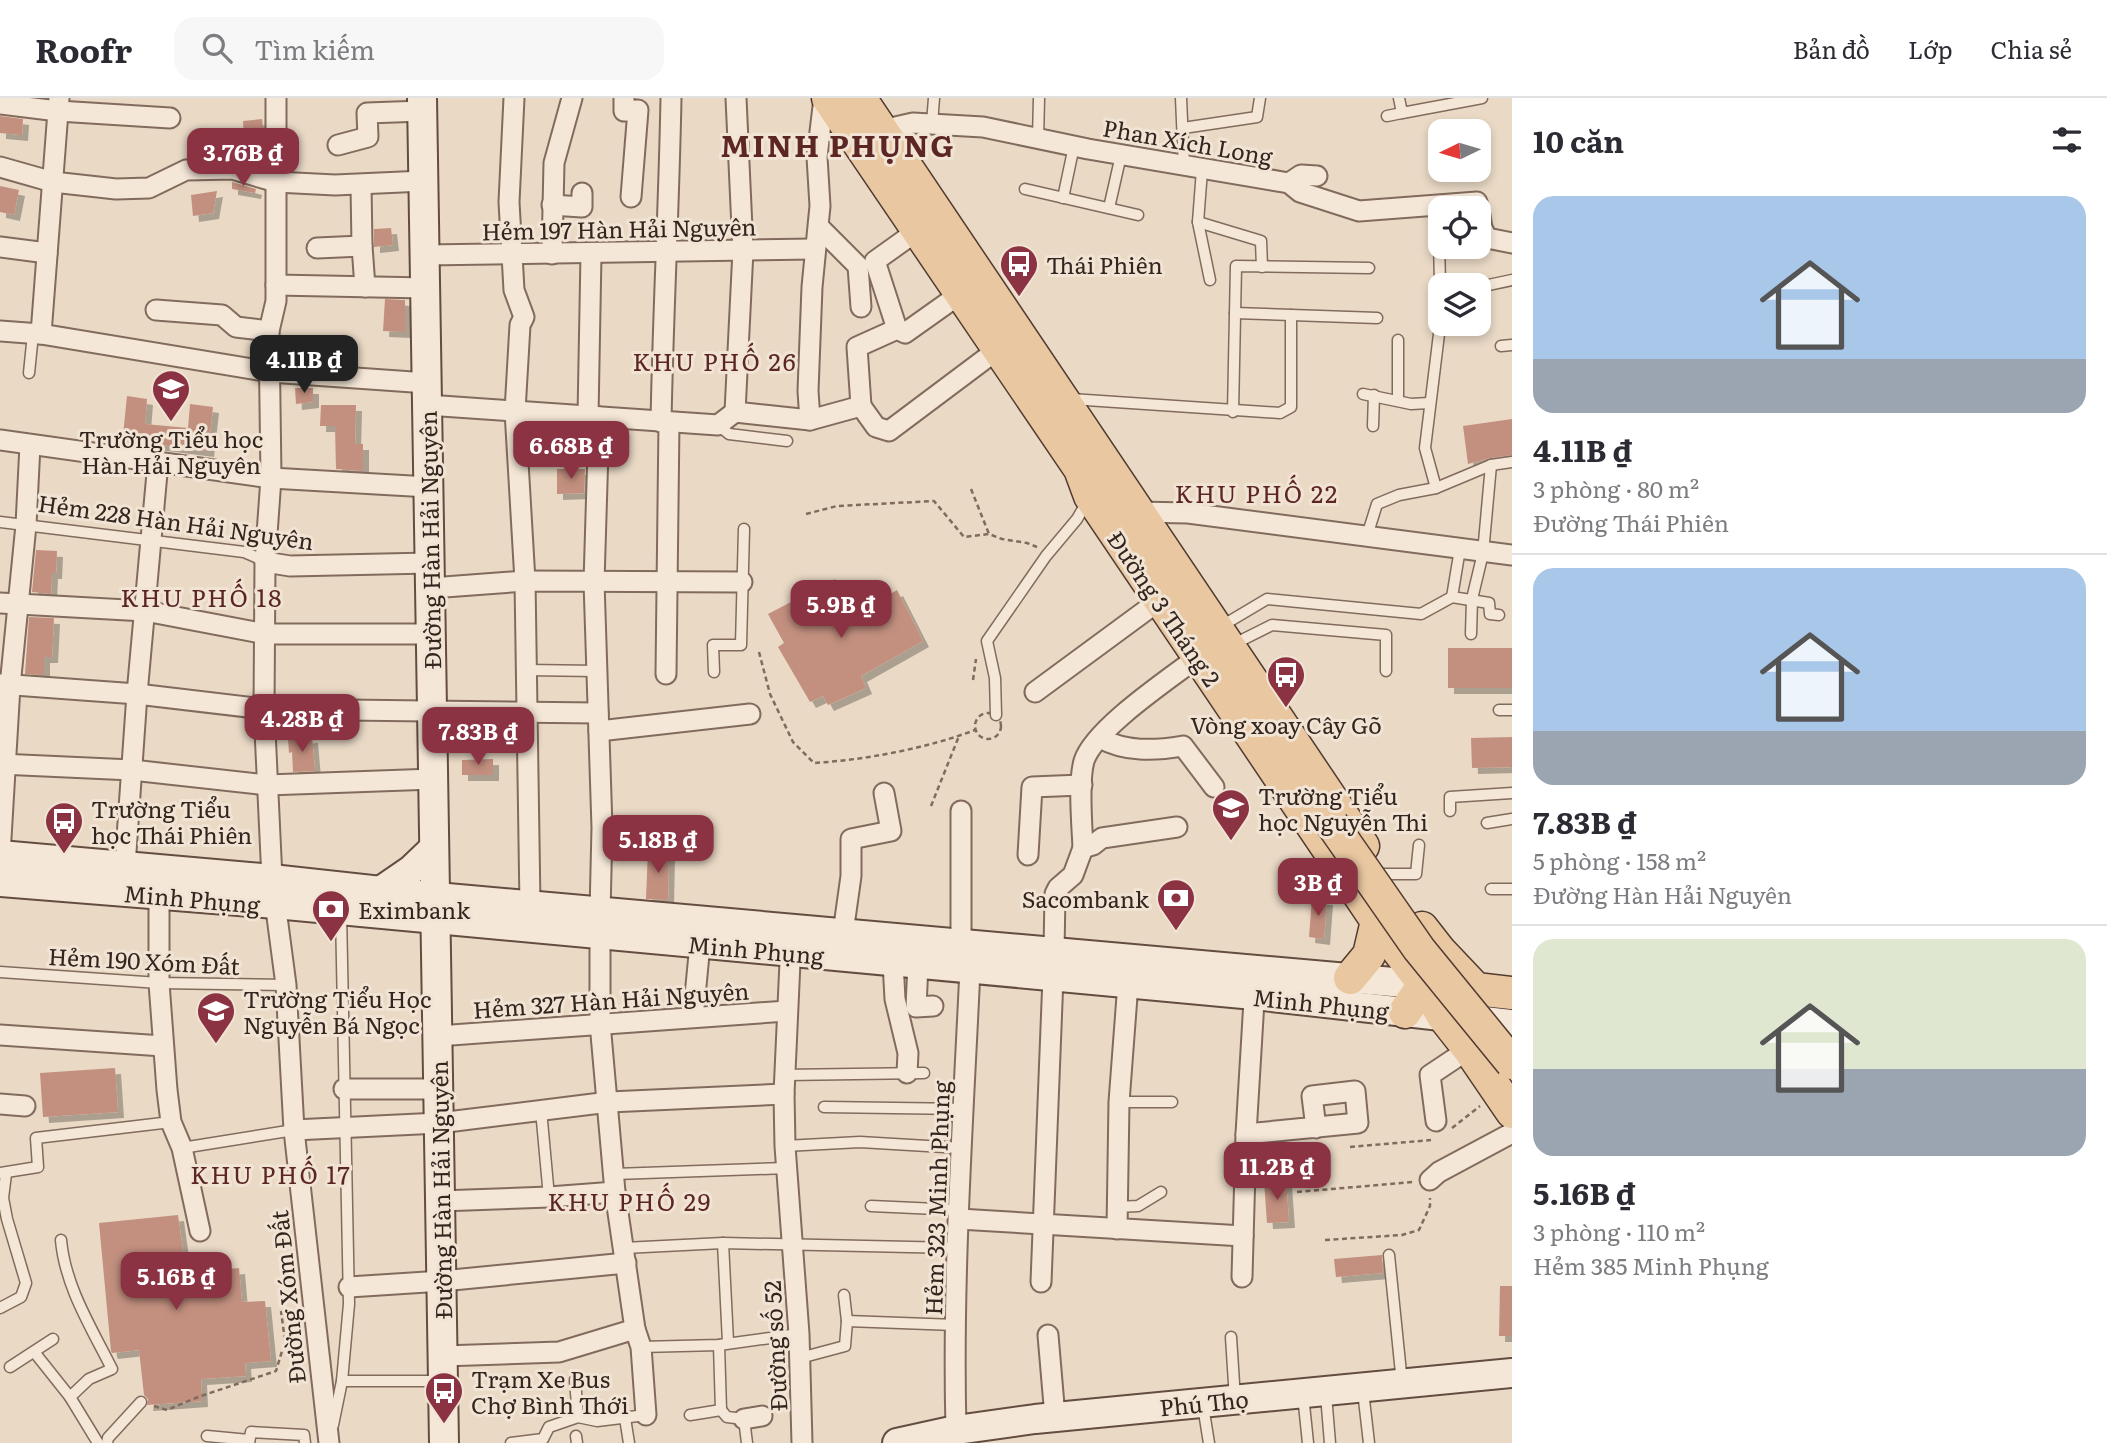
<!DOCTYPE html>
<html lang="vi">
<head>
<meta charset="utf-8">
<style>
	body { margin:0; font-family:Literata,serif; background:#f7f7f7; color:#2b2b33; height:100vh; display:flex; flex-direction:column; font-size:26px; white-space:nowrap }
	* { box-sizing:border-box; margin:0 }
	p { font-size:23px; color:#7c7c81 }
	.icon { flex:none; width:38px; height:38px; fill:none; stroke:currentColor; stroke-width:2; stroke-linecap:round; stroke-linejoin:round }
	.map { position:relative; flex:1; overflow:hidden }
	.side { display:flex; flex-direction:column; background:#fff; width:595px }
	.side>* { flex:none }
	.needle { width:46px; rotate:265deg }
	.tools { position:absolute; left:1428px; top:21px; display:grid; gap:14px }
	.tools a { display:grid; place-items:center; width:63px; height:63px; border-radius:14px; background:#fff; box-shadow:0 4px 10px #0003; font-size:35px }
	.price { position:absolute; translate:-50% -60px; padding:0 16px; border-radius:14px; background:#8b3342; color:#fff; font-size:23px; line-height:46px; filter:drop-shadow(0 2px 4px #0008) }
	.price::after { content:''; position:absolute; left:50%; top:42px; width:21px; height:16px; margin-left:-10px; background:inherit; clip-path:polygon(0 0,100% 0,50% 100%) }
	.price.current { background:#222; color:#fff }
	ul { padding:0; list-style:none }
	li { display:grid; align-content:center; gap:14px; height:371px; padding:0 21px }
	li+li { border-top:2px solid #e1e1e2 }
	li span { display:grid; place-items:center; height:217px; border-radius:21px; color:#555 }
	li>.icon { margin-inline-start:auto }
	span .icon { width:126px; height:126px; fill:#fffc; stroke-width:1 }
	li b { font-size:30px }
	h2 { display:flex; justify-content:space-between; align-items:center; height:84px; padding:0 21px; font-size:30px }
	header { display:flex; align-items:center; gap:42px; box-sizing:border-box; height:98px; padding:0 35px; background:#fff; border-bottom:2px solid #e1e1e2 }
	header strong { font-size:33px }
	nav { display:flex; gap:38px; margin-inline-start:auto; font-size:24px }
	.search { width:490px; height:63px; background:#f7f7f7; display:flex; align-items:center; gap:18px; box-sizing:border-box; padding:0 24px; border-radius:21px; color:#7c7c81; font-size:26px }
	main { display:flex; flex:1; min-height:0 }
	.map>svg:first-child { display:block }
	.building { fill:#c3907f; filter:url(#shadow) }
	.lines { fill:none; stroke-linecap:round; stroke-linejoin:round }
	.lane-casing { stroke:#826b5d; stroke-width:13 }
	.street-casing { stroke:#826b5d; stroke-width:23 }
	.secondary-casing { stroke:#644c40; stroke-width:32 }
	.primary-casing { stroke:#503a31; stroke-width:35 }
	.path { stroke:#826b5d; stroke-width:2.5; stroke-dasharray:5 3.5; stroke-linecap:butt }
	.lane { stroke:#f5e7d7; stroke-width:10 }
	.street { stroke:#f5e7d7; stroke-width:19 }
	.secondary { stroke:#f5e7d7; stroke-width:28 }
	.primary { stroke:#e8c7a1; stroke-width:32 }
	.primary-bridge-casing { stroke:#503a31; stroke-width:35; stroke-linecap:butt }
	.primary-bridge { stroke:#e8c7a1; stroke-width:32 }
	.labels { text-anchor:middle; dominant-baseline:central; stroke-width:6; stroke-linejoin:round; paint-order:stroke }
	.street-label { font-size:23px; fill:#34261f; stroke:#f1e4d4 }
	.poi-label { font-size:23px; fill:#34261f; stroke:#f1e4d4; text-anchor:start }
	.neighbourhood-label { font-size:24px; letter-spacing:2px; fill:#5c2623; stroke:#f1e4d4 }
	.district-label { font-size:30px; font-weight:bold; letter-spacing:2px; fill:#5c2623; stroke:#f1e4d4 }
</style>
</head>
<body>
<header>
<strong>Roofr</strong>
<div class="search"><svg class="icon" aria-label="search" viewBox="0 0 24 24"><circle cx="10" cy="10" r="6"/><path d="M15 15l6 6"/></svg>Tìm kiếm</div>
<nav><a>Bản đồ</a><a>Lớp</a><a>Chia sẻ</a></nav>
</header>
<main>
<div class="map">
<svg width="1512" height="1345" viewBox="0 0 1512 1345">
	<defs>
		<filter id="shadow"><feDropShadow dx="6" dy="6" stdDeviation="0" flood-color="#0004"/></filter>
	</defs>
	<rect width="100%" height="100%" fill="#e9d9c5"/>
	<g class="building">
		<path d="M0,18L23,21L22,37L0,35Z"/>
		<path d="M262,21L264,38H256L258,66L230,59V57L245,56L243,23Z"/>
		<path d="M232,84L256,91L255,95L232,91Z"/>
		<path d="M0,88L19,92L14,117L0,114Z"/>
		<path d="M217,93L213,115L193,118L191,97Z"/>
		<path d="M391,130L393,147L374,149V131Z"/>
		<path d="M385,201L405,202V234L383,233Z"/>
		<path d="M295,290H313V304L296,306Z"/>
		<path d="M127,298L147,301L145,326L188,330L190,306L213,309L208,353L145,345L144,349L122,347Z"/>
		<path d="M321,307H356L355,346H363V373L336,371L335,328H320Z"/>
		<path d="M1512,321V357L1490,360L1468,366L1463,328Z"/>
		<path d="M535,345L565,348L564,363L534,361Z"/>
		<path d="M557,371H585L584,395L557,396Z"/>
		<path d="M36,452L57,453L56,475H52L51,496L32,494Z"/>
		<path d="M835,481L853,517L897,492L923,543L861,578L866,590L828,607L823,598L810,604L778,549L784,545L768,516Z"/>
		<path d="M29,519L54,520L52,559H44V577L25,576Z"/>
		<rect x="1448" y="550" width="64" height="40"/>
		<path d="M312,639L315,673L293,674L292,654L289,655L288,641Z"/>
		<path d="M1512,639V669L1472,670L1471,640Z"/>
		<path d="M493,661V677H462V662Z"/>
		<path d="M648,751L669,752L668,802L646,801Z"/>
		<path d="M1312,800L1327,801L1324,841L1309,839Z"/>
		<path d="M115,970L118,1014L43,1019L40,975Z"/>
		<path d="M1286,1082L1289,1124L1267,1125L1264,1083Z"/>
		<path d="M178,1117L186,1175L239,1170L242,1204L265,1203L271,1263L245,1265L246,1278L201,1281L202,1303L147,1307L148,1301L144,1297L139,1252L112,1255L111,1253L99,1125Z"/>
		<path d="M1382,1157L1383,1175L1336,1179L1334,1161Z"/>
		<path d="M1500,1188H1512V1238H1499Z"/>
	</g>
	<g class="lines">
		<defs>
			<g id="lane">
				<path d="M1181,0L1184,68"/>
				<path d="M1399,0L1402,15L1482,0"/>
				<path d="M1387,18L1402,15"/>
				<path d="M932,26L934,0"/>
				<path d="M1183,30L1257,19L1260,0"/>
				<path d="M1038,41L1039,0"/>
				<path d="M1202,72L1198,124L1210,182"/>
				<path d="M1025,91L1138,117"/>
				<path d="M1063,100L1074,48"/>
				<path d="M1109,110L1121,57"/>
				<path d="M1198,124L1261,143L1262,169"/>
				<path d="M1439,142L1440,187"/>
				<path d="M1440,152L1452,149"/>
				<path d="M1479,189L1512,182"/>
				<path d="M1235,215L1377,220"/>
				<path d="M1398,242V302"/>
				<path d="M1501,248L1512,247"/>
				<path d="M29,275L33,236"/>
				<path d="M1363,296L1411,306L1429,305"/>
				<path d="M1071,301L1280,315L1291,309V217"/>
				<path d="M1233,314L1236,168L1369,170"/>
				<path d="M718,327L729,336L787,343"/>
				<path d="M1373,328L1374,297"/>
				<path d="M1436,390L1425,350L1439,236L1440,194"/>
				<path d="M0,424L244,454L265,463"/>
				<path d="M1367,438L1377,406L1399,397L1436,390L1491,367L1512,364"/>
				<path d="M1460,451L1452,499L1489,505L1490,516L1499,517"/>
				<path d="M1220,529L1267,501L1421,516L1452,499"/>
				<path d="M1471,536L1472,501L1483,455L1491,367"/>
				<path d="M1232,547L1272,527L1386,537V573"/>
				<path d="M526,572L597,573"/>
				<path d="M714,574L713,547H741L744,431"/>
				<path d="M1499,612H1512"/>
				<path d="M996,617L995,580L987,543L1046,458L1077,421L1088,402"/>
				<path d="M1450,713V699L1512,695"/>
				<path d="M1487,725L1512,721"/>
				<path d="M1383,776H1416L1419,747"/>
				<path d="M1491,791H1512"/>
				<path d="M0,874L159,885L286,887"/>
				<path d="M785,977L924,975"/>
				<path d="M1119,1004H1172"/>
				<path d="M824,1009L964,1011"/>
				<path d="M541,1012L549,1099"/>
				<path d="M785,1048L860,1044L961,1050"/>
				<path d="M182,1050L294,1032"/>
				<path d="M0,1075L38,1069L36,1040L171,1024"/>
				<path d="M615,1076L787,1070"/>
				<path d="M871,1108L959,1112"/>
				<path d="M1117,1109L1138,1108L1161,1094"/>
				<path d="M61,1142C65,1188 91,1229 112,1271L89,1281L70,1299L98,1345"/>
				<path d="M723,1145L728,1244"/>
				<path d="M624,1150L723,1145L956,1150"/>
				<path d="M1389,1157L1402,1285"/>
				<path d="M0,1210L21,1199L26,1185L7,1121L3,1100L6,1076"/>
				<path d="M847,1223L955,1227"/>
				<path d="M1231,1239L1235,1301"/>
				<path d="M719,1247L721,1312"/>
				<path d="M641,1249L719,1247L799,1236"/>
				<path d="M35,1255L70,1299"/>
				<path d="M800,1260L845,1248L847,1223L844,1197"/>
				<path d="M10,1269L53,1241"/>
				<path d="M575,1282L578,1319"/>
				<path d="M342,1283H439"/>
				<path d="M1363,1293L1369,1345"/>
				<path d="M1303,1297L1308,1345"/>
				<path d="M1326,1297L1330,1345"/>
				<path d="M1203,1308L1209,1345"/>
				<path d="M690,1317L721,1312L727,1319L744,1321L747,1345"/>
				<path d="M625,1320L629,1345"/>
				<path d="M333,1327L342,1283L349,1206L341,815"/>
				<path d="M207,1338L249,1342"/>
				<path d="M576,1338L577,1345"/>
				<path d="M107,1345L108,1340L141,1304"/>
				<path d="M249,1345L251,1334L304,1337L305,1345"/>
				<path d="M511,1345L543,1341L549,1329L578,1319L597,1323L646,1317"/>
			</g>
			<g id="street">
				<path d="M276,0V203L269,233L271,380L265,464L264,611L272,781L286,887L294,1032L329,1345"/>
				<path d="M514,0L509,104L514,192L524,219L520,227L515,313L525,483L530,807"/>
				<path d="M624,0V13L638,12L631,99"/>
				<path d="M0,6L58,13L170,20"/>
				<path d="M882,32L913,25L983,29L1088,51L1289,85L1300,94L1359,113L1477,104L1478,110"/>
				<path d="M338,47L368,39L367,15L423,13"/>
				<path d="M0,69L53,84L116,91L149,90L186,72L232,71L276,84L335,87L424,83"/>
				<path d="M1289,85L1301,77L1317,78"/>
				<path d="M361,87L362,148"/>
				<path d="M552,107L582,109V95"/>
				<path d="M1479,112L1482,130L1487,140L1512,145"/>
				<path d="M819,129L858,168L861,209"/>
				<path d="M0,149L47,155"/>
				<path d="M317,150L362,148L365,189"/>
				<path d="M552,156L554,65L572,0"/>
				<path d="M425,157L814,151"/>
				<path d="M276,187L426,190"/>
				<path d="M156,212L222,217L236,229L269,233"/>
				<path d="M897,231L875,163L917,133"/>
				<path d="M0,233L41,236L270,274L427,285"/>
				<path d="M41,236L59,0"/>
				<path d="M427,307L718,327L735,314L810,322L861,308L876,329L889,333L997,252"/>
				<path d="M861,308L857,249L897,231L905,235L960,196"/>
				<path d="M735,314L743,152L736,0"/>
				<path d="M588,318L591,156"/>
				<path d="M599,319L594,484L602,730L600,814"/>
				<path d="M810,322L808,293L812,189L820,108L817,59L824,0"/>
				<path d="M661,324C663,216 669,108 671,0"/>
				<path d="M0,342L271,380L429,389"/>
				<path d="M1137,414L1188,415L1512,457"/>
				<path d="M265,464L290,468L430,465"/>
				<path d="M431,490L525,483L742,484"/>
				<path d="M0,505L145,513L266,536H431"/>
				<path d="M666,576L669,324"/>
				<path d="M0,586L137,596L264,611L598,615"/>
				<path d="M1035,594L1160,502"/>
				<path d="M599,633L750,616"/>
				<path d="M1100,640C1125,654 1154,653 1183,648L1214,689"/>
				<path d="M0,666L132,672L267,687L434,681"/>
				<path d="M1177,729L1102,740L1093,747L1083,750C1082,727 1078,684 1084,663C1094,631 1169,581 1198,559"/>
				<path d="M0,757L10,588L26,427L30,347"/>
				<path d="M1028,757L1032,689L1082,687"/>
				<path d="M125,768L137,596L158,364"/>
				<path d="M159,797V885L167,992L171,1024L182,1050L200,1133"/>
				<path d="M843,835L851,778V741L891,733L884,695"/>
				<path d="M600,837V925L615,1094L635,1231L641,1249L646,1317"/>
				<path d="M791,842L784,996L785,1048L799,1236L802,1345"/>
				<path d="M961,845V713"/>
				<path d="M1054,854L1055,796L1058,790L1073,777L1083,750"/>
				<path d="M893,864L895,901L908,955L907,975"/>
				<path d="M918,866L916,909L933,908"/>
				<path d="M693,919L700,846"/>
				<path d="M0,937L163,948"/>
				<path d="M438,938L787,913"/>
				<path d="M344,991H439"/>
				<path d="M0,1006L25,1008"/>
				<path d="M1436,1023L1430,977L1469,951"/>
				<path d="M294,1032L439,1025L609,1004L784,996"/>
				<path d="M1246,1036L1358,1025L1355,993L1312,998L1316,1030"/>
				<path d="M1430,1082L1439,1074L1512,1035"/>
				<path d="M440,1103L549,1099L615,1094"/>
				<path d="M959,1121L1243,1138"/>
				<path d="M1117,1131L1119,1004L1128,885"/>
				<path d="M1242,1179L1246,1036L1255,886"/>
				<path d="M1041,1184L1053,879"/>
				<path d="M349,1189L442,1183L626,1165"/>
				<path d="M1048,1237L1055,1319"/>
				<path d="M443,1258L559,1254L635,1231"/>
				<path d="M744,1321L762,1318"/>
				<path d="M956,1332C952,1178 963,1024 970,871"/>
			</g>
			<g id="secondary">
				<path d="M422,0L444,1345"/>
				<path d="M0,757L272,781L436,799L1438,888"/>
				<path d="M0,784L275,806L1254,897L1512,926"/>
				<path d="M379,794L411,772L434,750"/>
				<path d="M897,1345L956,1332L1035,1321L1512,1275"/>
			</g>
			<g id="primary">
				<path d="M828,0L1080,371L1090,398L1389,841L1424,886L1443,918L1469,951L1512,1014"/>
				<path d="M860,0L1363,748"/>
				<path d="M1422,830L1440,853L1476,891L1512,895"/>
				<path d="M1350,880L1369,857L1377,823"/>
				<path d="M1405,914L1434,871"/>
			</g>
		</defs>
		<use href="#lane" class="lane-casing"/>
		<use href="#street" class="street-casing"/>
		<use href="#secondary" class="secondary-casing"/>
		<use href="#primary" class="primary-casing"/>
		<g class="path">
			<path d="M971,391L989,436"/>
			<path d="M806,416L837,408L934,403L964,439L989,436L1002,441L1027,445L1037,449"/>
			<path d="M759,554L770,596L793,644L814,665C865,662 928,650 975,632"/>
			<path d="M973,582L976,561"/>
			<circle cx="988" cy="628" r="13"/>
			<path d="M931,708L959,638"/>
			<path d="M1452,1030L1480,1008"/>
			<path d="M1350,1049L1431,1042"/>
			<path d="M1297,1094L1413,1084"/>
			<path d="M1325,1142L1402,1137L1419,1132L1430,1108V1100"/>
			<path d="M154,1308L167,1312L198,1299L276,1273L285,1243L281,1213"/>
		</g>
		<use href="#lane" class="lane"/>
		<use href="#street" class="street"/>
		<use href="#secondary" class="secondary"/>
		<use href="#primary" class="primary"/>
		<defs>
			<path id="primary-bridge" d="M1332,726L1419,851L1512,965"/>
		</defs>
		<use href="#primary-bridge" class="primary-bridge-casing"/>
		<use href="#primary-bridge" class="primary-bridge"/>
	</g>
	<defs>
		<symbol id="bus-pin" viewBox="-11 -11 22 30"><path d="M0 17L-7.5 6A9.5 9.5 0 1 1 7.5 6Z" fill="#8b3342" stroke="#f1e4d4"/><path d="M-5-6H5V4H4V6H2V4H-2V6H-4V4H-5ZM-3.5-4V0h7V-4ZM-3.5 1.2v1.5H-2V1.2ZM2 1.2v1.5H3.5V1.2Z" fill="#fff"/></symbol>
		<symbol id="school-pin" viewBox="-11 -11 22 30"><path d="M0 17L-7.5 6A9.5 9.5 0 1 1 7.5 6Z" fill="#8b3342" stroke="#f1e4d4"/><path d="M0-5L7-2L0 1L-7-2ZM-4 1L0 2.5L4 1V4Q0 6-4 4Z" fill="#fff"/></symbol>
		<symbol id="bank-pin" viewBox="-11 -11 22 30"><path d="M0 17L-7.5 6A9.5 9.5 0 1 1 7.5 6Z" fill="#8b3342" stroke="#f1e4d4"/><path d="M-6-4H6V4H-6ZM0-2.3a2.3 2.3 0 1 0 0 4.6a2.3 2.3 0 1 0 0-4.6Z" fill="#fff"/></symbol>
	</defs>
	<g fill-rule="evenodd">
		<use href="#bus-pin" x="997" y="144" width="44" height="60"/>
		<use href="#school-pin" x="149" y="269" width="44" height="60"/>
		<use href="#bus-pin" x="1264" y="555" width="44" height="60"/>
		<use href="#school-pin" x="1209" y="688" width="44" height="60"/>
		<use href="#bus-pin" x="42" y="701" width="44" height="60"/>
		<use href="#bank-pin" x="1154" y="778" width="44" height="60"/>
		<use href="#bank-pin" x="309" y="789" width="44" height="60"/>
		<use href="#school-pin" x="194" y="891" width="44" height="60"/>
		<use href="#bus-pin" x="422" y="1271" width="44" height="60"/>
	</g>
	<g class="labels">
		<g class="street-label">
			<text transform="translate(1188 43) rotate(10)">Phan Xích Long</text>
			<text transform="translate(619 130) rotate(-1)">Hẻm 197 Hàn Hải Nguyên</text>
			<text transform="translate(176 423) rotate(8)">Hẻm 228 Hàn Hải Nguyên</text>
			<text transform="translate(429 442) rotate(-91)">Đường Hàn Hải Nguyên</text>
			<text transform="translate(1165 510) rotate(56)">Đường 3 Tháng 2</text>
			<text transform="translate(192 800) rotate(5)">Minh Phụng</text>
			<text transform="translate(756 851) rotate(5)">Minh Phụng</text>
			<text transform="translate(144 862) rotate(3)">Hẻm 190 Xóm Đất</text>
			<text transform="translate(611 901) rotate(-4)">Hẻm 327 Hàn Hải Nguyên</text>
			<text transform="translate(1321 905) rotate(6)">Minh Phụng</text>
			<text transform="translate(440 1092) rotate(-91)">Đường Hàn Hải Nguyên</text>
			<text transform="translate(936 1100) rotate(-88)">Hẻm 323 Minh Phụng</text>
			<text transform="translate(287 1199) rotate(-96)">Đường Xóm Đất</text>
			<text transform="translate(774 1248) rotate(-93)">Đường số 52</text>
			<text transform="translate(1204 1304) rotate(-6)">Phú Thọ</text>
		</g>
		<g class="poi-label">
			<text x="1046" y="166">Thái Phiên</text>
			<text x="171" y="340" text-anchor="middle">Trường Tiểu học<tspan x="171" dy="26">Hàn Hải Nguyên</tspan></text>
			<text x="1286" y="626" text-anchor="middle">Vòng xoay Cây Gõ</text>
			<text x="1258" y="697">Trường Tiểu<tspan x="1258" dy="26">học Nguyễn Thi</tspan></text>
			<text x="91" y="710">Trường Tiểu<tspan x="91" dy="26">học Thái Phiên</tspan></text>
			<text x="1149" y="800" text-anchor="end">Sacombank</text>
			<text x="358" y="811">Eximbank</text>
			<text x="243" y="900">Trường Tiểu Học<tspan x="243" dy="26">Nguyễn Bá Ngọc</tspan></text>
			<text x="471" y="1280">Trạm Xe Bus<tspan x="471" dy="26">Chợ Bình Thới</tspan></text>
		</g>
		<g class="neighbourhood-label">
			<text x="715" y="262">KHU PHỐ 26</text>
			<text x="1257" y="394">KHU PHỐ 22</text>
			<text x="202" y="498">KHU PHỐ 18</text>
			<text x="271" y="1075">KHU PHỐ 17</text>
			<text x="630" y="1102">KHU PHỐ 29</text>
		</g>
		<g class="district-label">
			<text x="838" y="46">MINH PHỤNG</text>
		</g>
	</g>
</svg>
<div class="tools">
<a><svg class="needle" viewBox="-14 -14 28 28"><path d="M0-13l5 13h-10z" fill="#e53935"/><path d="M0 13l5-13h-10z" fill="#7c7c81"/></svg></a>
<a><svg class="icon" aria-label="locate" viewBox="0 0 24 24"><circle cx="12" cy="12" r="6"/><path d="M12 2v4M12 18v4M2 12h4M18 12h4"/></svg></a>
<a><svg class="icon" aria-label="layers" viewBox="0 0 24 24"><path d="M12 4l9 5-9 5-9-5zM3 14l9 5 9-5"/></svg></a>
</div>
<b class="price" style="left:243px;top:90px">3.76B ₫</b>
<b class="price current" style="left:304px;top:297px">4.11B ₫</b>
<b class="price" style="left:571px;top:383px">6.68B ₫</b>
<b class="price" style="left:841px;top:542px">5.9B ₫</b>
<b class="price" style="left:302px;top:656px">4.28B ₫</b>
<b class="price" style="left:478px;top:669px">7.83B ₫</b>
<b class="price" style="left:658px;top:777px">5.18B ₫</b>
<b class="price" style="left:1318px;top:820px">3B ₫</b>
<b class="price" style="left:1277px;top:1104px">11.2B ₫</b>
<b class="price" style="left:176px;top:1214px">5.16B ₫</b>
</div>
<section class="side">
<h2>10 căn<svg class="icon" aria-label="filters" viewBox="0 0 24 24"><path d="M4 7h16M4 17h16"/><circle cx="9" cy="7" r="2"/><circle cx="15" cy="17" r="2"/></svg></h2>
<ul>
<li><span style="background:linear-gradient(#a9c7e8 75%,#9aa5b1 0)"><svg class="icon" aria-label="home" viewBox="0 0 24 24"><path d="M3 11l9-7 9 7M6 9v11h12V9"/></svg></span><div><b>4.11B ₫</b><p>3 phòng · 80 m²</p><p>Đường Thái Phiên</p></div></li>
<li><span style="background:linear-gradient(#a9c7e8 75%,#9aa5b1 0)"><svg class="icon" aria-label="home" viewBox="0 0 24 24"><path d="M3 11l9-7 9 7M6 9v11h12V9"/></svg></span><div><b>7.83B ₫</b><p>5 phòng · 158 m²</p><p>Đường Hàn Hải Nguyên</p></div></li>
<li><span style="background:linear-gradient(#dfe7d0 60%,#9aa5b1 0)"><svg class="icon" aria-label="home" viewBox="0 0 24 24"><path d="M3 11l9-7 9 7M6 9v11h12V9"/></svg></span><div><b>5.16B ₫</b><p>3 phòng · 110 m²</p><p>Hẻm 385 Minh Phụng</p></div></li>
</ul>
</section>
</main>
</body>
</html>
